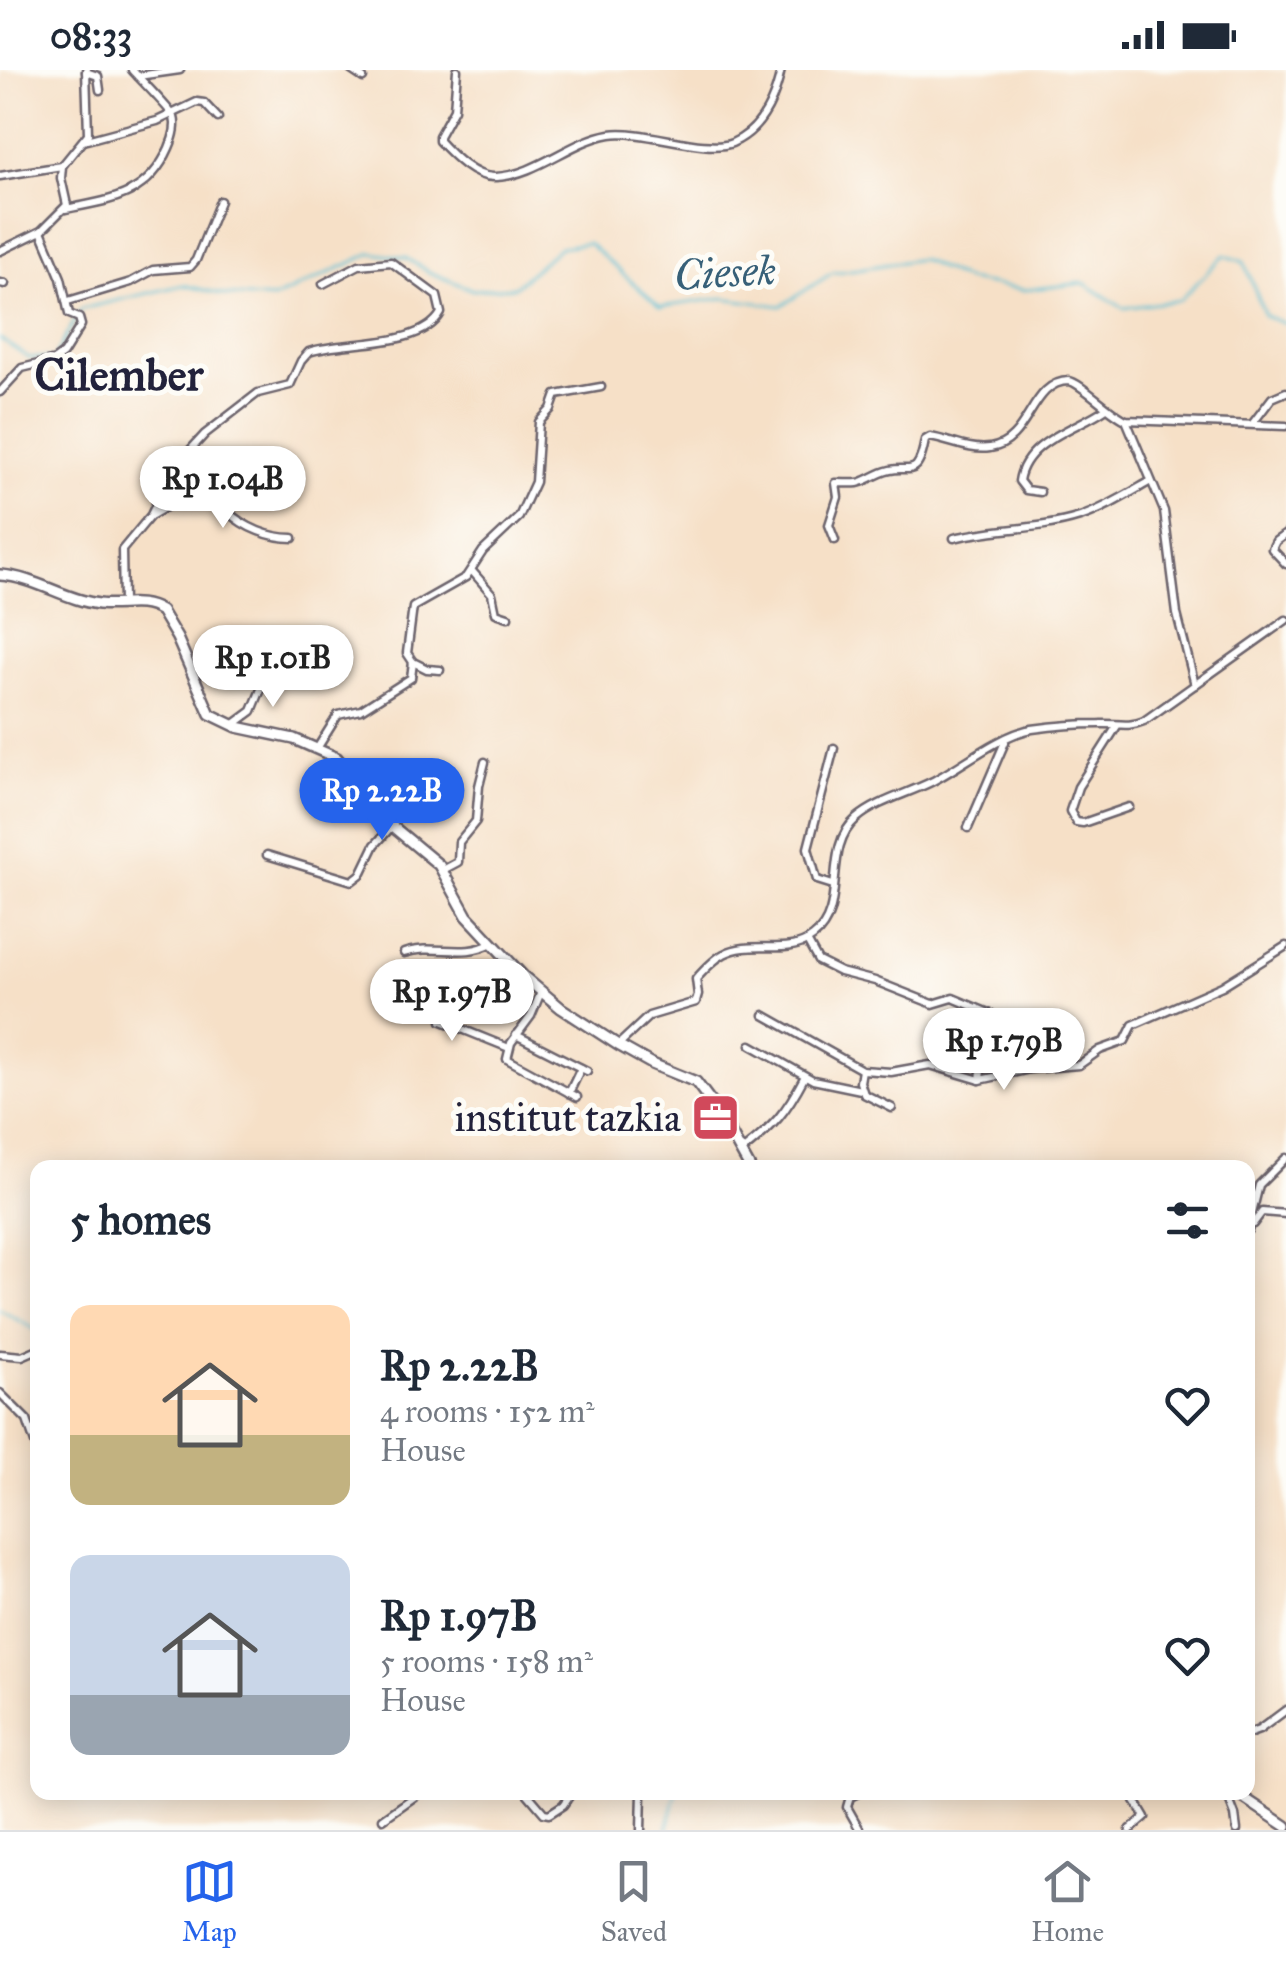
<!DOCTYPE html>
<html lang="en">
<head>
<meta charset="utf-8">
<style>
	body { margin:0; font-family:"IM FELL Great Primer",serif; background:#f6f6f7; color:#1f2937; height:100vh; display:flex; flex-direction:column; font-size:38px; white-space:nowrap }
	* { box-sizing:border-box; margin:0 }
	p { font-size:32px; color:#747a83 }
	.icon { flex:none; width:55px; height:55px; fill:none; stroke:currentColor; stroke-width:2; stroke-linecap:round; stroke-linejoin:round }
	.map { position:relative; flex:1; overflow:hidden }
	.side { position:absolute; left:30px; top:1090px; width:1225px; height:640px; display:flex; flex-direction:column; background:#fff; border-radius:20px; box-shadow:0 5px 25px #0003 }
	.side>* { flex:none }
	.price { position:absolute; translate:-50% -85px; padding:0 22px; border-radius:35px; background:#fff; color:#222; font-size:32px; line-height:65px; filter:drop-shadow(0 2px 5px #0008) }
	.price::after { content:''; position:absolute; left:50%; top:60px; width:30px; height:22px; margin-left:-15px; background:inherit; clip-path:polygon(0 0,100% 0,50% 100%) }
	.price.selected { background:#2563eb; color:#fff }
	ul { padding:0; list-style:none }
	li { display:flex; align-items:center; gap:30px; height:250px; padding:0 40px }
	li span { display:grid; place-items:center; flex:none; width:280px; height:200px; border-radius:20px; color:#555 }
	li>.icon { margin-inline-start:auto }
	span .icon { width:120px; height:120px; fill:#fffc; stroke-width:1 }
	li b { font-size:42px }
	h2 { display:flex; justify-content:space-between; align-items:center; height:120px; padding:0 40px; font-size:42px }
	.status { display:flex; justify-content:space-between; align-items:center; height:70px; padding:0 50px; background:#fff; direction:ltr }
	.status svg { height:28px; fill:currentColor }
	.tab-bar { display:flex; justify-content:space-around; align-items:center; height:140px; border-top:2px solid #e0e1e3; background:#fff; font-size:28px; color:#747a83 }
	.tab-bar a { display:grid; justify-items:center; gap:5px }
	.tab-bar .selected { color:#2563eb }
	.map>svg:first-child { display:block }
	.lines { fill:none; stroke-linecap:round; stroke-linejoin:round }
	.stream { stroke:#56bed3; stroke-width:2.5 }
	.minor-casing { stroke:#6c646c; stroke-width:11 }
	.tertiary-casing { stroke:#6c646c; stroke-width:14 }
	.minor { stroke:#fff; stroke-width:6 }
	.tertiary { stroke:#fff; stroke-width:9 }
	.labels { text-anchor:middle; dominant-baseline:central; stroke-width:10; stroke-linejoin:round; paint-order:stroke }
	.poi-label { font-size:40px; fill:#22223b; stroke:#fdfcf7; text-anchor:end }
	.water-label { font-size:42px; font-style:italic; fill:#376078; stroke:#fdfcf7 }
	.quarter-label { font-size:45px; font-weight:bold; fill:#22223b; stroke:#fdfcf7 }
</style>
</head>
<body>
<div class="status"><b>08:33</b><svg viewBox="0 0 49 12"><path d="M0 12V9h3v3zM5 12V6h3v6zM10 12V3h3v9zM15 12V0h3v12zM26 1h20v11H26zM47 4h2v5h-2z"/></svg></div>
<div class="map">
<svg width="1286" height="1760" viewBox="0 0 1286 1760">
	<rect width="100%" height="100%" fill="#fdfcf7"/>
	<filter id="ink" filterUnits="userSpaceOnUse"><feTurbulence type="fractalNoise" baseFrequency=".01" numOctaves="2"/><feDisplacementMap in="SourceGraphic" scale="20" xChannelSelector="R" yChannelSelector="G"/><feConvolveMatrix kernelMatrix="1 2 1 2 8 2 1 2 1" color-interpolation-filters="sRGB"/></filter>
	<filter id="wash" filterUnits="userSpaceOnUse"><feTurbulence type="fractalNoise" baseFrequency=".0048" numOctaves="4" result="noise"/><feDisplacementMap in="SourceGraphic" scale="40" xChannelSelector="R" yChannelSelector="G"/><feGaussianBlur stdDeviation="2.25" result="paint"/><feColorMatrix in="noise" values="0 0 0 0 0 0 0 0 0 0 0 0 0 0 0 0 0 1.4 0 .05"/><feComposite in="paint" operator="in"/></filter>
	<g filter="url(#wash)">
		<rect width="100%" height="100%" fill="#f6e0c7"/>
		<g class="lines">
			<g class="stream">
				<path d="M0,269L29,288H49"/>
				<path d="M55,286L81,239L183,215L225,225L273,229L372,183L406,188L429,202L473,220L514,217L560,177L588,173L660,237L723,228L781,236L832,203L920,189L966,210L1024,220L1084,213L1123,238L1180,230L1224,185L1244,192L1265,246L1286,254"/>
				<path d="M0,1240L38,1261"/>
				<path d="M667,1760L677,1722"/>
			</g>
		</g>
	</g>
	<g filter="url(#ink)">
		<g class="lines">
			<defs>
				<g id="minor">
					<path d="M351,0L363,8"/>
					<path d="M457,0L454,39L439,66V71C452,85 475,109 496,107C537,105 570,71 610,64C644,59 705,84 732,73C762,60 775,29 781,0"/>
					<path d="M86,2L98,6L100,20"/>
					<path d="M138,6L180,0"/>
					<path d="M83,71L157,51L197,32L204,33L218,48"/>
					<path d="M0,106L62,96"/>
					<path d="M65,139C112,130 148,126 169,78C173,69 177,57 174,47C172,41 139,8 132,0"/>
					<path d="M0,181L41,161L67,135L61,108L62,96L88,64L86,0"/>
					<path d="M0,213L5,214"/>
					<path d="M68,231L131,212L153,200L190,197L196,190L220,131"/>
					<path d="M0,322L22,298L55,290L63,284L81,255L79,248L69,244L61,208L41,161"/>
					<path d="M1126,350L1164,441L1177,544L1195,615"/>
					<path d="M1253,353L1272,328L1286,322"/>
					<path d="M1040,422L1026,420L1019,411C1025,371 1076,359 1105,339"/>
					<path d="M152,445C167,437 185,423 203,424C215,425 219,435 228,442C245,458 270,468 293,468"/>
					<path d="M1286,464L1276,471L1272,479L1286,494"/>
					<path d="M954,468C995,458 1039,460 1080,447C1104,439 1128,424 1151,411"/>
					<path d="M835,470L829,455L838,427L836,413C864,414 857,414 881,403C907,390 917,416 925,370L930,367C949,370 970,381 990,378C1030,373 1030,311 1069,311C1080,312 1110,343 1126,350L1286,356"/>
					<path d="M472,501L492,524L496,543L508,547"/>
					<path d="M123,533L122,480L151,445L172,400L205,364L258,323L290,315L301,291L309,282C343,270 421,279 441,243L437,226L391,192L359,195L323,214"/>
					<path d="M413,592L427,599L440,600"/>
					<path d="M233,655L252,641L271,595"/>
					<path d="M1117,656L1078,717L1070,741L1076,752L1083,753L1129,737"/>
					<path d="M318,677L338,645L361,640L411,608L413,592L407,583L413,537L466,507L483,481L519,447L535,412L539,352L551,339L556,325L601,317"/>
					<path d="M968,758L1005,672"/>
					<path d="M267,785L352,811L361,804L375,775L392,756"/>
					<path d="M443,800L458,792L459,772L476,751L479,716L485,692"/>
					<path d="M833,815L817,810L808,778L834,678"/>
					<path d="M807,871L818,891L840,902L875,911L933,934L953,928L1003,949L1004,955L982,991L980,1010L1030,999L1079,995L1100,980L1125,971L1133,955L1222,916L1286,876"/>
					<path d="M404,883C434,873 464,889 492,873"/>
					<path d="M541,922L531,946L511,973L507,989L577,1027"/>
					<path d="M764,945L862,1000L891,1002L930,995L980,1010"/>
					<path d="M442,951L509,978"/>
					<path d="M516,965L587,1001"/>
					<path d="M618,975L649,946L696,932L698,925L696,909C704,900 714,889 724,884C751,869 787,887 813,867C849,840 821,779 856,749C877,731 907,724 931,712C961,697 999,665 1032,659C1054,656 1077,654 1100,654C1117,653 1127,658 1144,651L1286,550"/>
					<path d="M751,975L813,1010L861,1020"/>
					<path d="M862,1000L860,1012L864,1024L892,1038"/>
					<path d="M569,1023L581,998"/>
					<path d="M741,1082C775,1055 785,1044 805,1006"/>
					<path d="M1253,1154L1262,1142L1286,1144"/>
					<path d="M1248,1160L1259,1115L1286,1088"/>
					<path d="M0,1284L22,1286L38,1279"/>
					<path d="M0,1323L27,1350L38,1382"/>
					<path d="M1248,1664L1259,1660L1286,1640"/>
					<path d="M526,1722L544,1743L549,1744L563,1735L572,1722"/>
					<path d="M860,1722L850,1727L847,1737L860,1760"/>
					<path d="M1130,1722L1145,1747L1130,1760"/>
					<path d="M1226,1722L1235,1745L1237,1760"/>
					<path d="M383,1749L421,1722"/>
					<path d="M641,1760L642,1722"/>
				</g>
				<g id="tertiary">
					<path d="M0,505C35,507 65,530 99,534C121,537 140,528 161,541L177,568L210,644L237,657L294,669L337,688L392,756L439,795L467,846L523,906L561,938L618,975L652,994L696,1012L720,1044L750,1098"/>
					<path d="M1235,1722L1286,1756"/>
				</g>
			</defs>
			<use href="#minor" class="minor-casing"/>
			<use href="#tertiary" class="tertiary-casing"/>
			<use href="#minor" class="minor"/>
			<use href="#tertiary" class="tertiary"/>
		</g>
	</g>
	<defs>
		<symbol id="office-square" viewBox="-11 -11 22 22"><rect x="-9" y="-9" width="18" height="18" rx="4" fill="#d1495b" stroke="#fdfcf7"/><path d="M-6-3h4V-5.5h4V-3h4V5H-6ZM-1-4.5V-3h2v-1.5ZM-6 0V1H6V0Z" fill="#fff"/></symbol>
	</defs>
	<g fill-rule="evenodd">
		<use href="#office-square" x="688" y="1020" width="55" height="55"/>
	</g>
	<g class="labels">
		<g class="poi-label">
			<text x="681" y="1047">institut tazkia</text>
		</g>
		<g class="water-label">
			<text transform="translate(725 203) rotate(-3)">Ciesek</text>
		</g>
		<g class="quarter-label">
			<text x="119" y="304">Cilember</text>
		</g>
	</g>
</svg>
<b class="price" style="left:223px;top:461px">Rp 1.04B</b>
<b class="price" style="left:273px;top:640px">Rp 1.01B</b>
<b class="price selected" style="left:382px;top:773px">Rp 2.22B</b>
<b class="price" style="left:452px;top:974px">Rp 1.97B</b>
<b class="price" style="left:1004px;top:1023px">Rp 1.79B</b>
<section class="side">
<h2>5 homes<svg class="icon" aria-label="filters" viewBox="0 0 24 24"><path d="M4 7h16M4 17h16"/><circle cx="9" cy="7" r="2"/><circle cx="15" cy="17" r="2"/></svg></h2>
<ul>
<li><span style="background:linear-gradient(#ffd9b3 65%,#c2b280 0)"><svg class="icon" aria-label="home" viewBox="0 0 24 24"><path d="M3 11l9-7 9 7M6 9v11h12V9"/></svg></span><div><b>Rp 2.22B</b><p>4 rooms · 152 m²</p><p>House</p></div><svg class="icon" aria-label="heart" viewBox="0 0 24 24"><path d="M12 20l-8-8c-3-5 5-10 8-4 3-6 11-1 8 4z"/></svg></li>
<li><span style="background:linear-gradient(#c9d6e8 70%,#9aa5b1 0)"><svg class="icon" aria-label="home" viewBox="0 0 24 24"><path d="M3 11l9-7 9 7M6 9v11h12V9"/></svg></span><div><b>Rp 1.97B</b><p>5 rooms · 158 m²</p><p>House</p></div><svg class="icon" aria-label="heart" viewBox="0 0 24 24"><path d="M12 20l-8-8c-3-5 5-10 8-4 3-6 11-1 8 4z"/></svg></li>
</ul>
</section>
</div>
<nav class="tab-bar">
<a class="selected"><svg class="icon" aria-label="map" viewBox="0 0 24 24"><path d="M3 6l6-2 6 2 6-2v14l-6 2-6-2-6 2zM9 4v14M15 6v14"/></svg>Map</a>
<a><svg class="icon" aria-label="saved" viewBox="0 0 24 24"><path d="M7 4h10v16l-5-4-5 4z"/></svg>Saved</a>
<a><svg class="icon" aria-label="home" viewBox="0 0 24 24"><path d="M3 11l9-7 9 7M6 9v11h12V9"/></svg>Home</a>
</nav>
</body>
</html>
